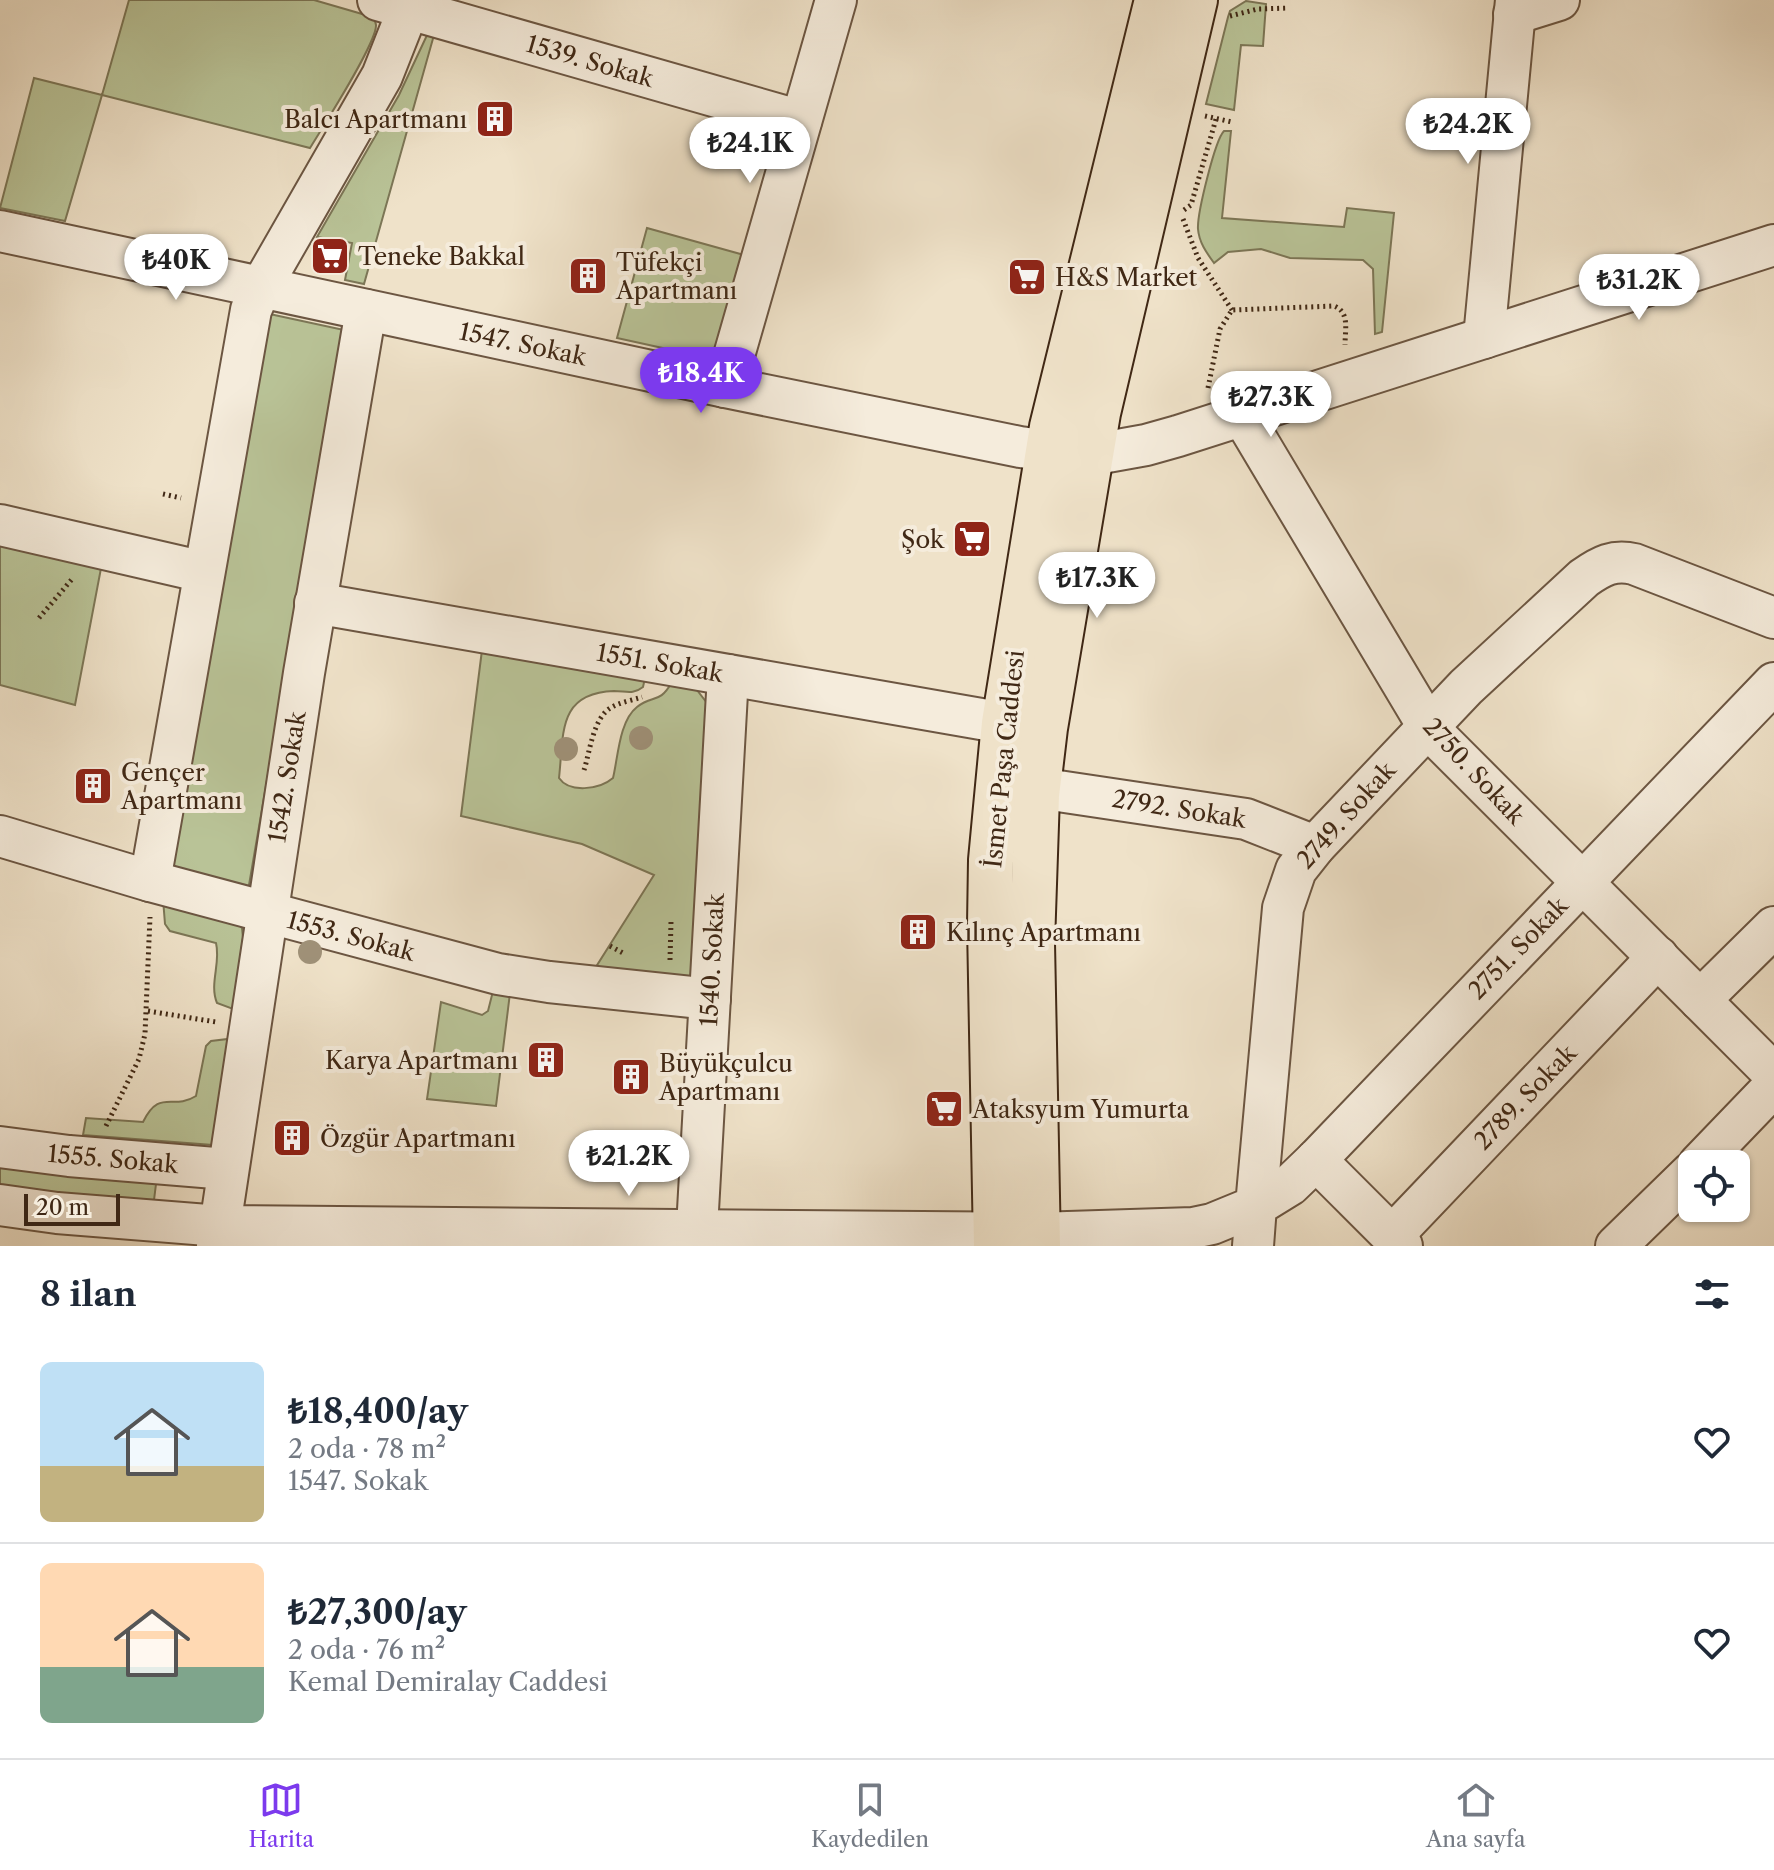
<!DOCTYPE html>
<html lang="tr">
<head>
<meta charset="utf-8">
<style>
	body { margin:0; font-family:"Libre Caslon Text",serif; background:#f6f6f7; color:#1f2937; height:100vh; display:flex; flex-direction:column; font-size:30px; white-space:nowrap }
	* { box-sizing:border-box; margin:0 }
	p { font-size:26px; color:#747a83 }
	.icon { flex:none; width:44px; height:44px; fill:none; stroke:currentColor; stroke-width:2; stroke-linecap:round; stroke-linejoin:round }
	.map { position:relative; height:1246px; overflow:hidden }
	.side { display:flex; flex-direction:column; background:#fff; flex:1 }
	.side>* { flex:none }
	.controls { position:absolute; left:1678px; top:1150px; display:grid; gap:16px }
	.controls a { display:grid; place-items:center; width:72px; height:72px; border-radius:12px; background:#fff; box-shadow:0 2px 6px #0004; font-size:40px }
	.scale { position:absolute; left:24px; bottom:20px; width:96px; box-sizing:border-box; padding-left:8px; border:4px solid #402815; border-top:0; font-size:22px; line-height:28px; white-space:nowrap; color:#402815; -webkit-text-stroke:6px #f5ecdc; paint-order:stroke }
	.price { position:absolute; translate:-50% -68px; padding:0 18px; border-radius:28px; background:#fff; color:#222; font-size:26px; line-height:52px; filter:drop-shadow(0 2px 4px #0008) }
	.price::after { content:''; position:absolute; left:50%; top:48px; width:24px; height:18px; margin-left:-12px; background:inherit; clip-path:polygon(0 0,100% 0,50% 100%) }
	.price.selected { background:#7c3aed; color:#fff }
	ul { padding:0; list-style:none }
	li { display:flex; align-items:center; gap:24px; height:200px; padding:0 40px }
	li+li { border-top:2px solid #e0e1e3 }
	li span { display:grid; place-items:center; flex:none; width:224px; height:160px; border-radius:12px; color:#555 }
	li>.icon { margin-inline-start:auto }
	span .icon { width:96px; height:96px; fill:#fffc; stroke-width:1 }
	li b { font-size:34px }
	h2 { display:flex; justify-content:space-between; align-items:center; height:96px; padding:0 40px; font-size:34px }
	.dock { display:flex; justify-content:space-around; align-items:center; height:112px; border-top:2px solid #e0e1e3; background:#fff; font-size:22px; color:#747a83 }
	.dock a { display:grid; justify-items:center; gap:4px }
	.dock .selected { color:#7c3aed }
	.map>svg:first-child { display:block }
	.green { fill:#b9c397; stroke:#7c7656; stroke-width:2 }
	.lines { fill:none; stroke-linecap:round; stroke-linejoin:round }
	.minor-casing { stroke:#6c5642; stroke-width:44 }
	.major-casing { stroke:#402815; stroke-width:48 }
	.path { stroke:#402815; stroke-width:5; stroke-dasharray:2 4; stroke-linecap:butt }
	.minor { stroke:#f5ecdc; stroke-width:40 }
	.major { stroke:#efe2c9; stroke-width:44 }
	.tree { fill:#9f9178 }
	.labels { text-anchor:middle; dominant-baseline:central; stroke-width:8; stroke-linejoin:round; paint-order:stroke }
	.street-label { font-size:24px; fill:#402815; stroke:#f5ecdc }
	.poi-label { font-size:24px; fill:#402815; stroke:#f5ecdc; text-anchor:start }
</style>
</head>
<body>
<div class="map">
<svg width="1774" height="1246" viewBox="0 0 1774 1246">
	<rect width="100%" height="100%" fill="#efe2c9"/>
	<filter id="stains"><feTurbulence type="fractalNoise" baseFrequency=".0025" numOctaves="4"/><feColorMatrix values="0 0 0 0 .2 0 0 0 0 .09 0 0 0 0 .02 0 0 0 .5 -.17"/></filter>
	<radialGradient id="worn" r=".72"><stop offset=".6" stop-color="#630" stop-opacity="0"/><stop offset="1" stop-color="#630" stop-opacity=".3"/></radialGradient>
	<g class="green">
		<path d="M129,0H314L369,16C373,19 375,19 376,25C377,43 322,128 310,148L102,95L65,221L0,208L34,78L102,95Z"/>
		<path d="M1246,1L1266,4L1263,46L1241,45L1234,110L1206,104L1228,17L1230,11Z"/>
		<path d="M428,33L434,35L364,284L345,280L352,243L317,237L399,95Z"/>
		<path d="M1224,131H1231L1222,218L1344,227L1347,208L1394,213L1382,332L1375,334L1373,269L1363,260L1290,258L1261,249L1228,252L1214,263C1206,252 1199,242 1198,229C1197,214 1215,140 1224,131Z"/>
		<path d="M647,228L744,255L713,359L617,338Z"/>
		<path d="M265,313L344,330L248,891L170,871Z"/>
		<path d="M0,539L102,563L75,705L0,685Z"/>
		<path d="M482,650L645,678L643,687C633,695 626,691 614,691C557,693 564,734 559,778C569,793 599,790 613,778C618,758 619,721 637,707C653,694 659,705 672,682L693,685L707,703L692,979L594,970L654,875L582,844L461,816Z"/>
		<path d="M163,899L236,921L242,928L243,938L233,1009L217,1003C209,984 221,963 216,943L170,931L165,924Z"/>
		<path d="M493,991L510,993L496,1106L427,1099L441,1002L482,1015L488,1011Z"/>
		<path d="M228,1039L213,1145L83,1135L86,1118L143,1122C160,1088 172,1111 196,1096L206,1046L211,1041Z"/>
		<path d="M0,1163L151,1180L156,1184L154,1200L148,1204L0,1187Z"/>
	</g>
	<g class="lines">
		<defs>
			<g id="minor">
				<path d="M378,0L801,121"/>
				<path d="M1514,14L1559,0"/>
				<path d="M0,231L725,387L1020,447L1065,453L1107,452L1146,445L1178,436L1774,245"/>
				<path d="M1484,338L1516,0"/>
				<path d="M725,387L836,0"/>
				<path d="M1242,415L1420,713L1436,736L1774,1074"/>
				<path d="M0,525L204,572"/>
				<path d="M315,603L1004,723"/>
				<path d="M1038,788L1246,819L1315,846"/>
				<path d="M0,836L150,881L498,974L549,982L710,999"/>
				<path d="M150,881L251,310L261,287L382,76L412,0"/>
				<path d="M1700,1000L1774,927"/>
				<path d="M0,1147L69,1156L227,1169"/>
				<path d="M1316,1160L1402,1246"/>
				<path d="M1699,1164L1774,1086"/>
				<path d="M0,1205L57,1213L220,1226L1037,1233L1193,1228L1212,1224L1256,1206L1283,908L1296,870L1315,846L1466,687L1584,578C1601,566 1614,559 1634,564L1774,618"/>
				<path d="M1392,1236L1658,957"/>
				<path d="M217,1246L304,673L366,310"/>
				<path d="M696,1246L728,675"/>
				<path d="M1253,1246L1256,1206L1290,1185L1316,1160L1774,683"/>
				<path d="M1616,1246L1692,1172"/>
			</g>
			<g id="major">
				<path d="M996,1246L990,925L991,860L1004,723L1052,427L1157,0"/>
				<path d="M1038,1246L1032,943L1037,795L1045,728L1098,413L1195,0"/>
			</g>
		</defs>
		<use href="#minor" class="minor-casing"/>
		<use href="#major" class="major-casing"/>
		<g class="path">
			<path d="M1230,16L1258,9L1289,8"/>
			<path d="M1205,116L1232,122"/>
			<path d="M1184,210L1191,205L1216,119"/>
			<path d="M1183,219L1198,258L1232,310"/>
			<path d="M1208,388L1220,329L1232,310L1334,306C1350,312 1345,330 1345,345"/>
			<path d="M163,494L181,498"/>
			<path d="M39,618L73,578"/>
			<path d="M584,770C590,752 593,717 612,707C621,702 633,700 642,697"/>
			<path d="M610,946L623,953"/>
			<path d="M670,960L671,922"/>
			<path d="M148,1011L216,1022"/>
			<path d="M106,1126L139,1059L145,1034L150,917"/>
		</g>
		<use href="#minor" class="minor"/>
		<use href="#major" class="major"/>
	</g>
	<g class="tree">
		<circle cx="641" cy="738" r="12"/>
		<circle cx="566" cy="749" r="12"/>
		<circle cx="310" cy="952" r="12"/>
	</g>
	<defs>
		<symbol id="building-square" viewBox="-11 -11 22 22"><rect x="-9" y="-9" width="18" height="18" rx="4" fill="#8f2418" stroke="#f5ecdc"/><path d="M-4-6H4V6H1V3H-1V6H-4ZM-2.5-4.3h1.7v1.8h-1.7ZM.8-4.3h1.7v1.8H.8ZM-2.5-1h1.7V.8h-1.7ZM.8-1h1.7V.8H.8Z" fill="#fff"/></symbol>
		<symbol id="supermarket-square" viewBox="-11 -11 22 22"><rect x="-9" y="-9" width="18" height="18" rx="4" fill="#8f2418" stroke="#f5ecdc"/><path d="M-6-5.5h2.5l.6 2H6L4.5 2H-2.5L-4.4-4H-6ZM-1.5 3.2a1.3 1.3 0 1 0 .1 0ZM3 3.2a1.3 1.3 0 1 0 .1 0Z" fill="#fff"/></symbol>
	</defs>
	<g fill-rule="evenodd">
		<use href="#building-square" x="473" y="97" width="44" height="44"/>
		<use href="#supermarket-square" x="308" y="234" width="44" height="44"/>
		<use href="#building-square" x="566" y="254" width="44" height="44"/>
		<use href="#supermarket-square" x="1005" y="255" width="44" height="44"/>
		<use href="#supermarket-square" x="950" y="517" width="44" height="44"/>
		<use href="#building-square" x="71" y="764" width="44" height="44"/>
		<use href="#building-square" x="896" y="910" width="44" height="44"/>
		<use href="#building-square" x="524" y="1038" width="44" height="44"/>
		<use href="#building-square" x="609" y="1055" width="44" height="44"/>
		<use href="#supermarket-square" x="922" y="1087" width="44" height="44"/>
		<use href="#building-square" x="270" y="1116" width="44" height="44"/>
	</g>
	<g class="labels">
		<g class="street-label">
			<text transform="translate(590 61) rotate(16)">1539. Sokak</text>
			<text transform="translate(523 344) rotate(12)">1547. Sokak</text>
			<text transform="translate(660 663) rotate(10)">1551. Sokak</text>
			<text transform="translate(1004 759) rotate(-84)">İsmet Paşa Caddesi</text>
			<text transform="translate(1474 771) rotate(47)">2750. Sokak</text>
			<text transform="translate(287 777) rotate(-81)">1542. Sokak</text>
			<text transform="translate(1179 809) rotate(9)">2792. Sokak</text>
			<text transform="translate(1346 815) rotate(-48)">2749. Sokak</text>
			<text transform="translate(351 936) rotate(15)">1553. Sokak</text>
			<text transform="translate(1518 948) rotate(-46)">2751. Sokak</text>
			<text transform="translate(712 960) rotate(-87)">1540. Sokak</text>
			<text transform="translate(1525 1097) rotate(-46)">2789. Sokak</text>
			<text transform="translate(113 1159) rotate(5)">1555. Sokak</text>
		</g>
		<g class="poi-label">
			<text x="467" y="119" text-anchor="end">Balcı Apartmanı</text>
			<text x="358" y="256">Teneke Bakkal</text>
			<text x="616" y="262">Tüfekçi<tspan x="616" dy="28">Apartmanı</tspan></text>
			<text x="1055" y="277">H&amp;S Market</text>
			<text x="944" y="539" text-anchor="end">Şok</text>
			<text x="121" y="772">Gençer<tspan x="121" dy="28">Apartmanı</tspan></text>
			<text x="946" y="932">Kılınç Apartmanı</text>
			<text x="518" y="1060" text-anchor="end">Karya Apartmanı</text>
			<text x="659" y="1063">Büyükçulcu<tspan x="659" dy="28">Apartmanı</tspan></text>
			<text x="972" y="1109">Ataksyum Yumurta</text>
			<text x="320" y="1138">Özgür Apartmanı</text>
		</g>
	</g>
	<rect width="100%" height="100%" filter="url(#stains)"/>
	<rect width="100%" height="100%" fill="url(#worn)"/>
</svg>
<div class="controls">
<a><svg class="icon" aria-label="locate" viewBox="0 0 24 24"><circle cx="12" cy="12" r="6"/><path d="M12 2v4M12 18v4M2 12h4M18 12h4"/></svg></a>
</div>
<div class="scale">20 m</div>
<b class="price" style="left:1468px;top:166px">₺24.2K</b>
<b class="price" style="left:750px;top:185px">₺24.1K</b>
<b class="price" style="left:176px;top:302px">₺40K</b>
<b class="price" style="left:1639px;top:322px">₺31.2K</b>
<b class="price selected" style="left:701px;top:415px">₺18.4K</b>
<b class="price" style="left:1271px;top:439px">₺27.3K</b>
<b class="price" style="left:1097px;top:620px">₺17.3K</b>
<b class="price" style="left:629px;top:1198px">₺21.2K</b>
</div>
<section class="side">
<h2>8 ilan<svg class="icon" aria-label="filters" viewBox="0 0 24 24"><path d="M4 7h16M4 17h16"/><circle cx="9" cy="7" r="2"/><circle cx="15" cy="17" r="2"/></svg></h2>
<ul>
<li><span style="background:linear-gradient(#bfe0f5 65%,#c2b280 0)"><svg class="icon" aria-label="home" viewBox="0 0 24 24"><path d="M3 11l9-7 9 7M6 9v11h12V9"/></svg></span><div><b>₺18,400/ay</b><p>2 oda · 78 m²</p><p>1547. Sokak</p></div><svg class="icon" aria-label="heart" viewBox="0 0 24 24"><path d="M12 20l-8-8c-3-5 5-10 8-4 3-6 11-1 8 4z"/></svg></li>
<li><span style="background:linear-gradient(#ffd9b3 65%,#7fa58c 0)"><svg class="icon" aria-label="home" viewBox="0 0 24 24"><path d="M3 11l9-7 9 7M6 9v11h12V9"/></svg></span><div><b>₺27,300/ay</b><p>2 oda · 76 m²</p><p>Kemal Demiralay Caddesi</p></div><svg class="icon" aria-label="heart" viewBox="0 0 24 24"><path d="M12 20l-8-8c-3-5 5-10 8-4 3-6 11-1 8 4z"/></svg></li>
</ul>
</section>
<nav class="dock">
<a class="selected"><svg class="icon" aria-label="map" viewBox="0 0 24 24"><path d="M3 6l6-2 6 2 6-2v14l-6 2-6-2-6 2zM9 4v14M15 6v14"/></svg>Harita</a>
<a><svg class="icon" aria-label="saved" viewBox="0 0 24 24"><path d="M7 4h10v16l-5-4-5 4z"/></svg>Kaydedilen</a>
<a><svg class="icon" aria-label="home" viewBox="0 0 24 24"><path d="M3 11l9-7 9 7M6 9v11h12V9"/></svg>Ana sayfa</a>
</nav>
</body>
</html>
